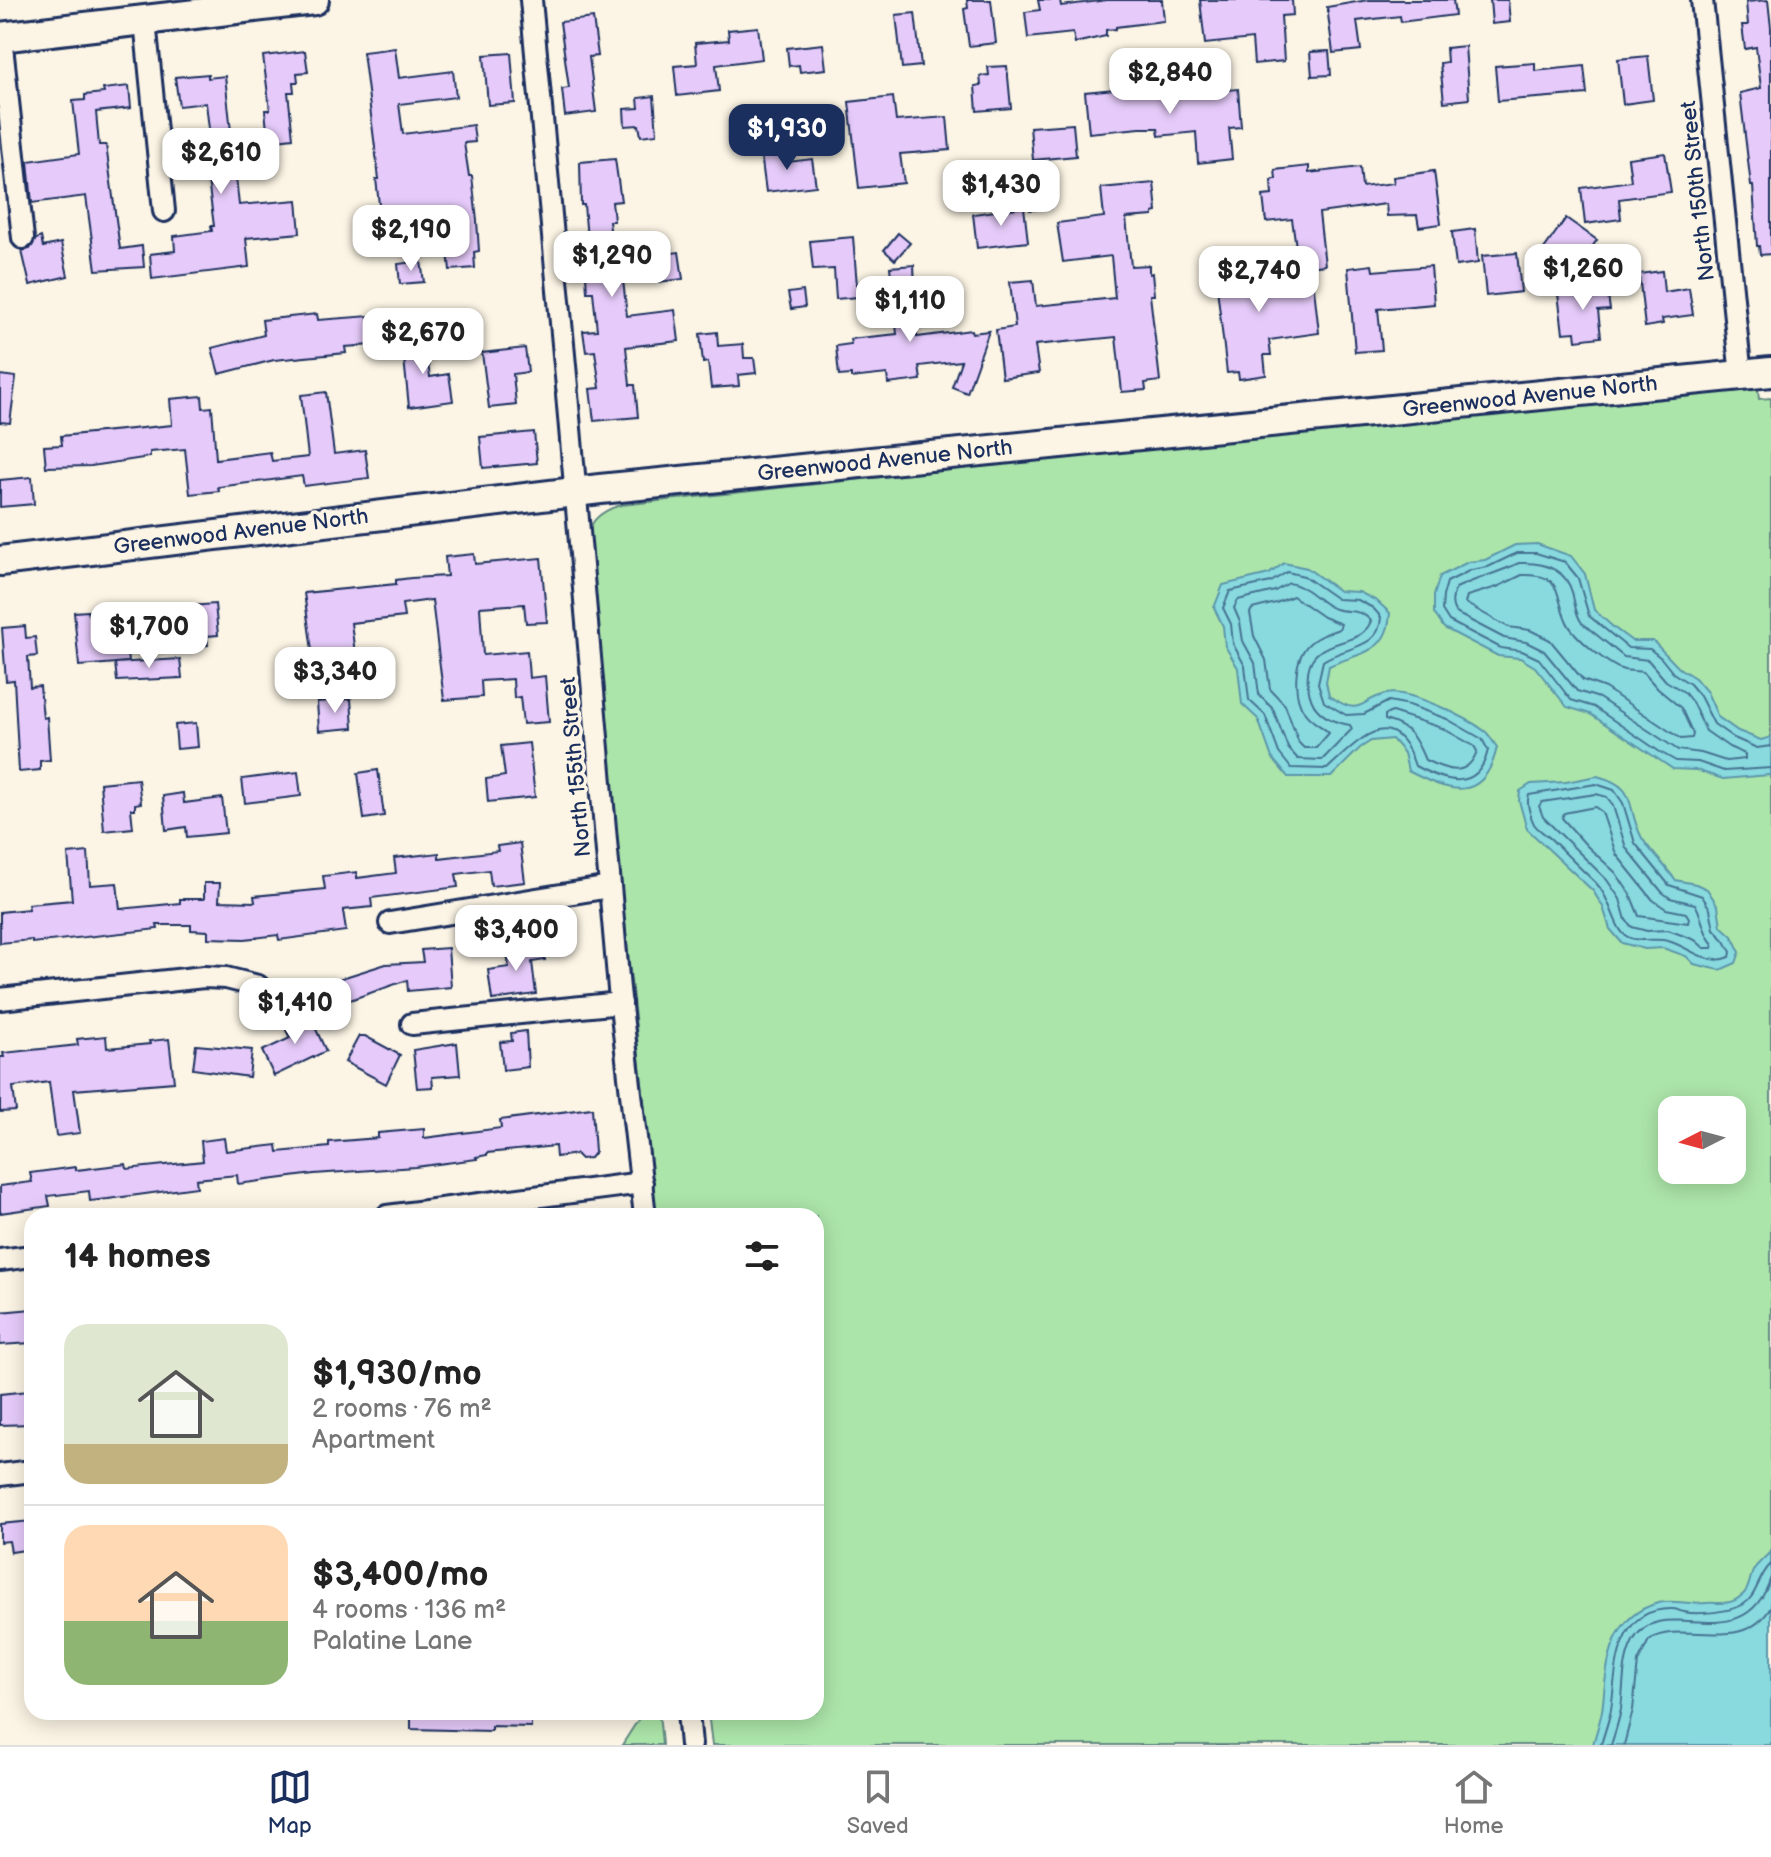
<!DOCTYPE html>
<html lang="en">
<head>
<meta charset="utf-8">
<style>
	body { margin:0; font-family:"Balsamiq Sans",sans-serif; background:#f6f6f6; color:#222; height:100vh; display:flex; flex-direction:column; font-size:30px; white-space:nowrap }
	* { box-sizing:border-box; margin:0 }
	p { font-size:26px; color:#767676 }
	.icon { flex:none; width:44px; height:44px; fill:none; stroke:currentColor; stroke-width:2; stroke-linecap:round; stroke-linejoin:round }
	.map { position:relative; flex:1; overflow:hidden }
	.panel { position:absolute; left:24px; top:1208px; width:800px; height:512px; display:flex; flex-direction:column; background:#fff; border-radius:24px; box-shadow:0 4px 20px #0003 }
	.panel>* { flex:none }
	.needle { width:52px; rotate:264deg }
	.fabs { position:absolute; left:1658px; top:1096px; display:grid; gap:16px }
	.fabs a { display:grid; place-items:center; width:88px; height:88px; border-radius:16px; background:#fff; box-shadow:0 4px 20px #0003; font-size:40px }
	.price { position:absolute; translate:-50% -68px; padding:0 18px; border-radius:16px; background:#fff; color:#222; font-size:26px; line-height:52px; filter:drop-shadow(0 2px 4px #0008) }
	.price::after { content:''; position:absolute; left:50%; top:48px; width:24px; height:18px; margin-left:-12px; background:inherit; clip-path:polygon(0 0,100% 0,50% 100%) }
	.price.active { background:#1b2f5e; color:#fff }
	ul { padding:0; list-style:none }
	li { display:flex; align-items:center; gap:24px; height:200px; padding:0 40px }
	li+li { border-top:2px solid #e0e0e0 }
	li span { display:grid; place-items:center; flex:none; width:224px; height:160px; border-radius:24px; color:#555 }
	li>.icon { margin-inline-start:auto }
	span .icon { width:96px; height:96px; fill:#fffc; stroke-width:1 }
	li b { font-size:34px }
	h2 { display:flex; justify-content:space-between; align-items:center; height:96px; padding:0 40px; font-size:34px }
	.tabs { display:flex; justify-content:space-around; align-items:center; height:112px; border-top:2px solid #e0e0e0; background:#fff; font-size:22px; color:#767676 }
	.tabs a { display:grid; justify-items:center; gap:4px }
	.tabs .active { color:#1b2f5e }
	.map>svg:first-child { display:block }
	.green { fill:#ace5a9; stroke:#648a84; stroke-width:2; fill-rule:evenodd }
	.water { fill:#88dadf; stroke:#5c96ab; stroke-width:2 }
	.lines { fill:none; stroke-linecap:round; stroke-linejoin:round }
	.shore { stroke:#477392; stroke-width:2 }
	.building { fill:#e6cbfa; stroke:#1b2f5e; stroke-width:2 }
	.street-casing { stroke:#1b2f5e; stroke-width:26 }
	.secondary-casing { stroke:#1b2f5e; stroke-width:34 }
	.street { stroke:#fcf5e5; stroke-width:20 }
	.secondary { stroke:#fcf5e5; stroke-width:28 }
	.labels { text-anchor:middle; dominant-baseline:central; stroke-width:7; stroke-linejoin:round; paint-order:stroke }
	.street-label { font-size:22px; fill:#1b2f5e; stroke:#fcf5e5 }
</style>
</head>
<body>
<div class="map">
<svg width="1771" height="1745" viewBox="0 0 1771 1745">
	<rect width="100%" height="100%" fill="#fcf5e5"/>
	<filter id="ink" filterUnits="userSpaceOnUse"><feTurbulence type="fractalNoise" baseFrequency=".0125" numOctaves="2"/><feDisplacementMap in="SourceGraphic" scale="16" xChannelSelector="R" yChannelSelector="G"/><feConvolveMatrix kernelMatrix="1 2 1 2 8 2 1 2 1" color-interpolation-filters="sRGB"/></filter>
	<g filter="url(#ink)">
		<g class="green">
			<path d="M1757,383L1759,399L1771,398V1745H712L708,1712H816V1216H656L585,547C588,523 597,512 621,505ZM1672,1110H1732V1170H1672Z"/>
			<path d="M643,1712H659L662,1745H622Z"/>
		</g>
		<g class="water">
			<path d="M1537,544L1571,556L1585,574L1594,610L1613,627L1632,641H1653L1679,668L1695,678L1707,692L1718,717L1738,731L1761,740L1771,737V777L1769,775L1723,779L1696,770L1673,769L1590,714L1567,707L1535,667L1520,658L1498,656L1444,628L1434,613V595L1440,576L1468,562L1485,560L1515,545Z"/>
			<path d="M1284,563L1307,568L1339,591L1359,592L1377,601L1390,613C1388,654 1360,652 1329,666L1326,682L1329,696C1363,718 1357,701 1386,694C1408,688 1468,718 1486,732C1490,736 1493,742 1497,747C1484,806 1447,791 1408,771L1404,753L1392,739L1371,741L1360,748L1331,777H1288L1272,758L1258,719L1242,704L1238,668L1225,646L1223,626L1214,608L1223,585L1269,574Z"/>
			<path d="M1597,776C1639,787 1625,804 1641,836C1646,847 1667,867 1675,880L1696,884L1707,889L1718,906L1721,926L1732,936L1740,952L1736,963L1720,970L1694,964L1686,956L1663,948L1645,949L1622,943L1610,929L1603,907L1593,891L1527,829L1519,801L1520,791L1531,784L1566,782Z"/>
			<path d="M1771,1551V1745H1593C1596,1731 1602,1718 1603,1703C1607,1662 1610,1616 1658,1603C1674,1599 1689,1605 1706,1603C1718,1602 1730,1606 1741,1596C1750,1590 1749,1578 1754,1569C1758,1563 1766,1557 1771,1551Z"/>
		</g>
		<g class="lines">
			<g class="shore">
				<path d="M1519,563C1542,562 1565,568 1572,592C1575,603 1575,614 1582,623L1624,657L1648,660L1666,681L1684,692L1692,702L1706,731L1729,747L1745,754V759L1726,761L1701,753L1678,750L1599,698L1577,691L1544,651L1526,642L1504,638L1456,613C1450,605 1452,596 1456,588C1477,578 1498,573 1519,563Z"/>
				<path d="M1287,572L1304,576L1337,599L1358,600L1373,608L1381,617C1380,650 1344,646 1323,661L1318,683L1324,702L1346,715L1364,714L1389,701L1409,705L1447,719L1482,739L1488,750C1478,794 1444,781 1415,766C1394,700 1359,740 1327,769L1291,768L1279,753L1265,715L1249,700L1245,666L1233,644L1231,624L1223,608L1230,591L1271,582Z"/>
				<path d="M1522,575C1564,573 1554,595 1567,622C1573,636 1609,666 1624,670C1630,671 1637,671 1643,672L1658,689L1681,708L1693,734L1692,738L1681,739L1605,688L1583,680L1550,640L1530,630L1508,627L1465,603L1467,596L1497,587Z"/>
				<path d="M1289,583C1311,587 1319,604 1335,609C1349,613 1360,608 1371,621C1359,653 1302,631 1308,686C1309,693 1311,703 1317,709C1325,718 1338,724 1350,725L1352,729L1322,760L1298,759L1288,748L1273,709L1259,695L1255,663L1243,641L1240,622L1234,608L1238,600L1275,591Z"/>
				<path d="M1293,596L1323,617L1341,624L1339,629C1330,632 1319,636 1311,642C1293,657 1292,695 1305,713C1311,722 1322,726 1329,733L1316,748H1304L1299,743L1285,705L1270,689L1266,660L1254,636L1250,613L1252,609L1276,603Z"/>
				<path d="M1392,712L1442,728L1474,746L1477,751C1467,779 1446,770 1425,760C1415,736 1410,727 1385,720V715Z"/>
				<path d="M1771,746L1757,748L1734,738L1714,724L1700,696L1690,684L1673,673L1661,658L1650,649L1628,648L1589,616L1578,578L1565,562L1536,553H1517L1488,567L1471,570L1447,582L1443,596L1442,610L1449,621L1501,648L1522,651L1539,659L1571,700L1594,707L1660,752L1676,761L1698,762L1724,771L1771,768"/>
				<path d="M1596,784L1614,790L1623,803L1635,843L1669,885L1702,896L1710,909L1714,929L1725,941L1731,952L1730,957C1707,967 1690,947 1668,941C1655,937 1639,944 1626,936C1614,928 1611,898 1596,883C1581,869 1567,855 1552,840C1547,835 1538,830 1534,824C1530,816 1526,802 1529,795Z"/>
				<path d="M1596,794L1607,797L1613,806L1626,848L1662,892L1670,898L1695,904C1703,917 1702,932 1713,944L1712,948H1704L1695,940L1668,930L1647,931L1632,927L1626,920L1620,899L1607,880L1543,817L1539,806L1542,802Z"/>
				<path d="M1595,807L1602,812L1616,854L1653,900L1666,909L1686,913L1689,918L1688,923L1639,916L1630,894L1616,873L1587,846L1562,818L1564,813Z"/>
				<path d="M1601,1745C1604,1733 1609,1721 1611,1709C1617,1670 1614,1608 1672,1609C1678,1609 1678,1611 1684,1612C1698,1615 1731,1612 1744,1604C1757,1596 1758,1576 1771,1564"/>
				<path d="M1611,1745C1615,1733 1619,1721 1621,1709C1624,1686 1622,1662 1633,1641C1661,1589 1744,1663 1771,1577"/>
				<path d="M1624,1745L1633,1710L1638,1662L1649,1640C1681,1618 1743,1656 1771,1607"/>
			</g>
		</g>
		<g class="building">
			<path d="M967,0H991L996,43L969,46L964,9L968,8Z"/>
			<path d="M1038,0H1060L1061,6L1107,0H1162L1164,21L1116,27V29L1106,30V36L1075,43L1073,33L1028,38L1025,12L1040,10Z"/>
			<path d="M1200,0H1292L1293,15L1281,16L1284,61L1254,64L1252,39L1205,44Z"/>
			<path d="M1368,0H1453L1455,15L1401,22L1400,16L1357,21L1361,50L1333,53L1327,7Z"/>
			<path d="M1490,0H1508L1510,22L1492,24Z"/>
			<path d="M1768,0L1771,28V254L1760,255L1759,246H1757L1753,186H1751L1740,93L1761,88L1756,47L1745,49L1742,25H1748L1746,2Z"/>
			<path d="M915,13L921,66L902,68L896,15Z"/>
			<path d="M593,18L598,56L589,57L596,112L565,116L562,89L569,88L560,22Z"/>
			<path d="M758,27L762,59L716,65L719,91L677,96L674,66L697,64L695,43L729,40L728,30Z"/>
			<path d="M823,44L826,69L800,72L799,65L789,66L787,48Z"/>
			<path d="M1465,46L1469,99L1444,102L1440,63L1447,62L1446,48Z"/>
			<path d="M395,48L399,78L453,71L456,97L399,104L403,134L473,125L475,142L464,143L469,176H472L477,221L479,251L474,252L475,268L450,270L445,225H441L440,214L381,221L376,179H379L363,52Z"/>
			<path d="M305,51L308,72L297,73L298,82H293L294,92H288L293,138L268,141L265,110H270L263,56Z"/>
			<path d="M1329,51L1331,75L1312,76L1310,52Z"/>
			<path d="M511,53L515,103L488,105L484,55Z"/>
			<path d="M1648,56L1653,100L1623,104L1618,59Z"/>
			<path d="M1535,63V71L1584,66L1587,94L1498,101L1495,66Z"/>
			<path d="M1007,66L1011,108L977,111L975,86L981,85L980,76L989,75L988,67Z"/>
			<path d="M208,74V78L225,76L239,205L297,200L300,233L246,238L249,267L152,279L150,254L175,251L174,236L212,231L211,226H214L207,172H203L199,140L210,138L206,103L179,106L175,77Z"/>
			<path d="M129,86L131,108L96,112L99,145H106L120,249L142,246L144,267L96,270L86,196L32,203L28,161L79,154L73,101L85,100V95L104,93L103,89Z"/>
			<path d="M1125,88L1126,93L1182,88V94L1238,89L1241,127L1229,128L1232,159L1198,163L1196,132L1159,136L1158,128H1140L1089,133L1085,92Z"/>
			<path d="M654,96L657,134L641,136L639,125L625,126L624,109L639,108L638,98Z"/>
			<path d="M893,97L896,121L947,117L950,150L900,154L904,183L859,188L849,102Z"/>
			<path d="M1073,124L1076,156L1033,160L1030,127Z"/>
			<path d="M786,150L788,162L812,159L816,186L766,192L761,154Z"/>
			<path d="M1665,153L1671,192L1619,199L1621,219L1585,224L1581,188L1631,181L1628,158Z"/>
			<path d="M615,159L621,201L612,202L614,221H609L614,263L621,262L627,316L675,310L679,341L626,347L630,385H635L638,417L594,421L590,389L600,388L595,351L586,352L583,331L597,330L593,292H587L586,275L579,276L576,251L588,250L584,205H581L580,162Z"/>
			<path d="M1309,166V173L1360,167L1362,187L1394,183L1393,177L1434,171L1441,224L1419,227L1417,215L1387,216L1386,204L1319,213L1325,265L1299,268L1292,219L1266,222L1263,196L1272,195L1271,180L1276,179L1275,170Z"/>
			<path d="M1154,183L1157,212L1153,213V216L1126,218L1131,266L1149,265V274L1152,273L1154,295H1150L1160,381L1145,383L1146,390L1122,392L1116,337L1035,345L1039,373L1002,378L996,330L1015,327L1010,282L1033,280L1036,306L1115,298L1111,256L1063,262L1057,223L1104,217L1101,188Z"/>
			<path d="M1050,190L1051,208L1030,210L1029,191Z"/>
			<path d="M1024,207L1028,242L977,248L973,214Z"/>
			<path d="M1566,218L1597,240L1582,261L1575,256L1567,266L1544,249Z"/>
			<path d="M1475,229L1478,263L1456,266L1452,232Z"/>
			<path d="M898,233L910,243L895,260L884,250Z"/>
			<path d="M41,237L43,247L61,243L68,276L30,285L22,251L30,249L36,239Z"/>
			<path d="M853,237L858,297L836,299L834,269L813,270L810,241Z"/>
			<path d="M679,252L683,279L659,282L656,255Z"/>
			<path d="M1249,253L1253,286L1313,279L1319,333L1269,340L1271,355H1264L1266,375L1239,379L1238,372L1227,373L1217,288H1214L1212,272H1217L1216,265L1223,264L1222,256Z"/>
			<path d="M1517,253L1521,292L1486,296L1482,256Z"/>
			<path d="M421,261L424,282L400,284L398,264Z"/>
			<path d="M914,265L917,337L971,330L972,333L989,331L967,393L952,387L961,361L919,366L921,380L888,384L887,374L851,378V375L839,376L836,346L851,344L850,339L897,334L890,267Z"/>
			<path d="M1372,265L1373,271L1431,266L1434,304L1378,309L1382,350L1355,352L1348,268Z"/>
			<path d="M1662,271L1664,292L1689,288L1693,315L1662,319L1663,324L1645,327L1639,274Z"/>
			<path d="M1607,288L1610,310L1598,311L1601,337L1576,340L1575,332L1563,333L1558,294Z"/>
			<path d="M803,291L805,307L791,309L788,293Z"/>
			<path d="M317,314L318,320L370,316L372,345L345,347L346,353L274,360L219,374L212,348L264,335L262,320Z"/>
			<path d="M717,332L718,346L743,344L744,358H754L756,373L738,375L739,386L711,388L708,362L703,363L700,334Z"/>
			<path d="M424,336L430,377L449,374L453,401L409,407L402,339Z"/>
			<path d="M525,348L528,372L513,374L516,405L489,408L482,353Z"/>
			<path d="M0,375L16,377L10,423L0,422Z"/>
			<path d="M326,392L334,454L365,450L369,478L304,486L302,476L218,487L219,491L190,494L185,449L150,452V457L91,466L46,467L44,446L62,445L61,436L172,425L170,399L202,396L203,408L212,407L216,459L270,452L272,461L308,457L301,395Z"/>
			<path d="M534,432L537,463L483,468L480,437Z"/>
			<path d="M32,477L34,504L0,507V480Z"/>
			<path d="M474,554L475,564L541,558L547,622L526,623L524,604L480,607L483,655L527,651L529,678L545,676L549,722L523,724L520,697L514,698L513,679L481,681L482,697L444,700L432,600L402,604L404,617L351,623L356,661L340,663V667L326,669L325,664L314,665L304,593L396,584V580L411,578L447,576L445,557Z"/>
			<path d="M215,604L218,635L207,636L208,645L181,647L177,607Z"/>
			<path d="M88,611L89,616L124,612L129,662L79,666L74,612Z"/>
			<path d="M25,626L26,638L35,637L37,656L28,657L30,687L40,686L43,718L47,717L50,760L40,761V770L19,772L14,680L6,681L2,628Z"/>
			<path d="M180,659L182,678L117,681L115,663Z"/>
			<path d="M351,699L353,728L319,731L317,702Z"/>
			<path d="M196,723L198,747L177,749L175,725Z"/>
			<path d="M529,743L535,797L488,802L486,779L505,776L501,746Z"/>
			<path d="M378,770L384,816L364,819L358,773Z"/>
			<path d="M298,772L301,796L245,803L242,779Z"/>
			<path d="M138,779L141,803L135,804V809H131L133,828L104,831L100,783Z"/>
			<path d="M183,793L184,803L222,798L226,833L187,837L186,827L166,830L163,796Z"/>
			<path d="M520,843L525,882L491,886L489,870L456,874L458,887L371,898L372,907L343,910L346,931L279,940L278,935L245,939L208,938V931L191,930V925H157L158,929L32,943V940L0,943V912L29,909L28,904L72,900L68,854L88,852L90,885L117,883L120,909L180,903V899H204V883H220L219,901L255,902L254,896L325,889L323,876L357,872V878L396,873L394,858L439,853V858L498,851L497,846Z"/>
			<path d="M542,943L545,960L532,962L536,994L492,1000L488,970L509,967L506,947Z"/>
			<path d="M448,948L451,987L408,991L407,980L333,1006L326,983L386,964L423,962L421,950Z"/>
			<path d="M309,1014L326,1051L274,1076L262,1051L290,1038L284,1026Z"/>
			<path d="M526,1031L528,1067L503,1070L500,1042L512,1041L511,1033Z"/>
			<path d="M106,1036L107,1048L150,1044L149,1041L169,1039L174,1082L74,1090L80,1133L56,1136L49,1082L13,1087L16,1111L0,1112V1057H4L3,1053L78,1045L77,1039Z"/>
			<path d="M359,1036H365L400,1055L386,1084L345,1062Z"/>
			<path d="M457,1043L460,1075L432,1077L433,1087L417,1088L413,1050Z"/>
			<path d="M196,1045L252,1050L249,1077L193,1069Z"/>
			<path d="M592,1108L595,1152L590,1158L581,1159L576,1154L556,1157L555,1146L487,1153V1155L476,1157L477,1159L415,1167L314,1174L238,1184L237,1175L196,1179L197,1187L108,1199L90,1201L89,1191L48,1196L50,1206L0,1213V1186L32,1182L30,1173L76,1167V1170L126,1164L127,1169L203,1161L201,1141L224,1138L226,1151L277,1145L278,1152L329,1147V1142L378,1138V1133L424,1129V1138L501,1128L500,1120Z"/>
			<path d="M32,1309V1343L0,1345V1312Z"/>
			<path d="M28,1391L32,1424L0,1425V1394Z"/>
			<path d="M32,1521V1549L11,1552L9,1541L0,1542V1524Z"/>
			<path d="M411,1712H531V1727L491,1726V1731L411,1729Z"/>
		</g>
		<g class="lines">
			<defs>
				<g id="street">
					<path d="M531,0L567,387"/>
					<path d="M1702,0L1741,376"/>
					<path d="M145,21L164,211"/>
					<path d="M1,37L23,238"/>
					<path d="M567,394L619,989L645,1216"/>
					<path d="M390,923L610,887"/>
					<path d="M0,999L204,977L226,978L258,986"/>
					<path d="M412,1024L621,1003"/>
					<path d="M387,1216L642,1183"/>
					<path d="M0,1260L32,1256"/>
					<path d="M0,1475L32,1471"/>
					<path d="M688,1712L691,1745"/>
				</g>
				<g id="secondary">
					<path d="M0,37L314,0"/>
					<path d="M0,561L600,489L1771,372"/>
				</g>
			</defs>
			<use href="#street" class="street-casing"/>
			<use href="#secondary" class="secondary-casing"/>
			<use href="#street" class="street"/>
			<use href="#secondary" class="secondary"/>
		</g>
	</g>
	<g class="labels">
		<g class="street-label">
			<text transform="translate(1698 191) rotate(-96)">North 150th Street</text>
			<text transform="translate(1530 397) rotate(-6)">Greenwood Avenue North</text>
			<text transform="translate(885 461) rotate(-6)">Greenwood Avenue North</text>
			<text transform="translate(241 532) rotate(-7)">Greenwood Avenue North</text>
			<text transform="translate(576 767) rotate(-95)">North 155th Street</text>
		</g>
	</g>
</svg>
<div class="fabs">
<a><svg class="needle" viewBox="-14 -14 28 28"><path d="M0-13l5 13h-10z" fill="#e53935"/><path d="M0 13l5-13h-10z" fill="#767676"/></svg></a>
</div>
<b class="price" style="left:1170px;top:116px">$2,840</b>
<b class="price active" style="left:787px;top:172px">$1,930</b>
<b class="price" style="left:221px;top:196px">$2,610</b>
<b class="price" style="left:1001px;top:228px">$1,430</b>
<b class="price" style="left:411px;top:273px">$2,190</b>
<b class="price" style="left:612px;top:299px">$1,290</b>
<b class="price" style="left:1583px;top:312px">$1,260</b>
<b class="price" style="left:1259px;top:314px">$2,740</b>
<b class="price" style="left:910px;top:344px">$1,110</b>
<b class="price" style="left:423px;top:376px">$2,670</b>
<b class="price" style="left:149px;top:670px">$1,700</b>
<b class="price" style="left:335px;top:715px">$3,340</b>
<b class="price" style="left:516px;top:973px">$3,400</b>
<b class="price" style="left:295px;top:1046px">$1,410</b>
<section class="panel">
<h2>14 homes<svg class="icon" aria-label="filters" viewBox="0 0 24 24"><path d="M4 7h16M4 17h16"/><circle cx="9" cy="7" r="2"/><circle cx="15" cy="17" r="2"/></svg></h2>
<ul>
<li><span style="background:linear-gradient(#dfe7d0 75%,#c2b280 0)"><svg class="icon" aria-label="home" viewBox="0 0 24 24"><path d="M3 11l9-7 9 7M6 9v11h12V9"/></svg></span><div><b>$1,930/mo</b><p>2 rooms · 76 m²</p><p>Apartment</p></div></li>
<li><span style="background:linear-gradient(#ffd9b3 60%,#8fb573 0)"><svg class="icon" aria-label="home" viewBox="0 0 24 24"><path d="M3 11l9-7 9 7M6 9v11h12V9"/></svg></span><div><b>$3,400/mo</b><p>4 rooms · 136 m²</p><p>Palatine Lane</p></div></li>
</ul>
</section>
</div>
<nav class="tabs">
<a class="active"><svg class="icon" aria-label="map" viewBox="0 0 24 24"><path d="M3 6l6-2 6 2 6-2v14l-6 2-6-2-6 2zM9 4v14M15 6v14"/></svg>Map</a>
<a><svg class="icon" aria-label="saved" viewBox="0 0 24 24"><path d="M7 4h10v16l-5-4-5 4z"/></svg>Saved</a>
<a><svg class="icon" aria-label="home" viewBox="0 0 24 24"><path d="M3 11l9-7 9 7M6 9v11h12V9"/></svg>Home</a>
</nav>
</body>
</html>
